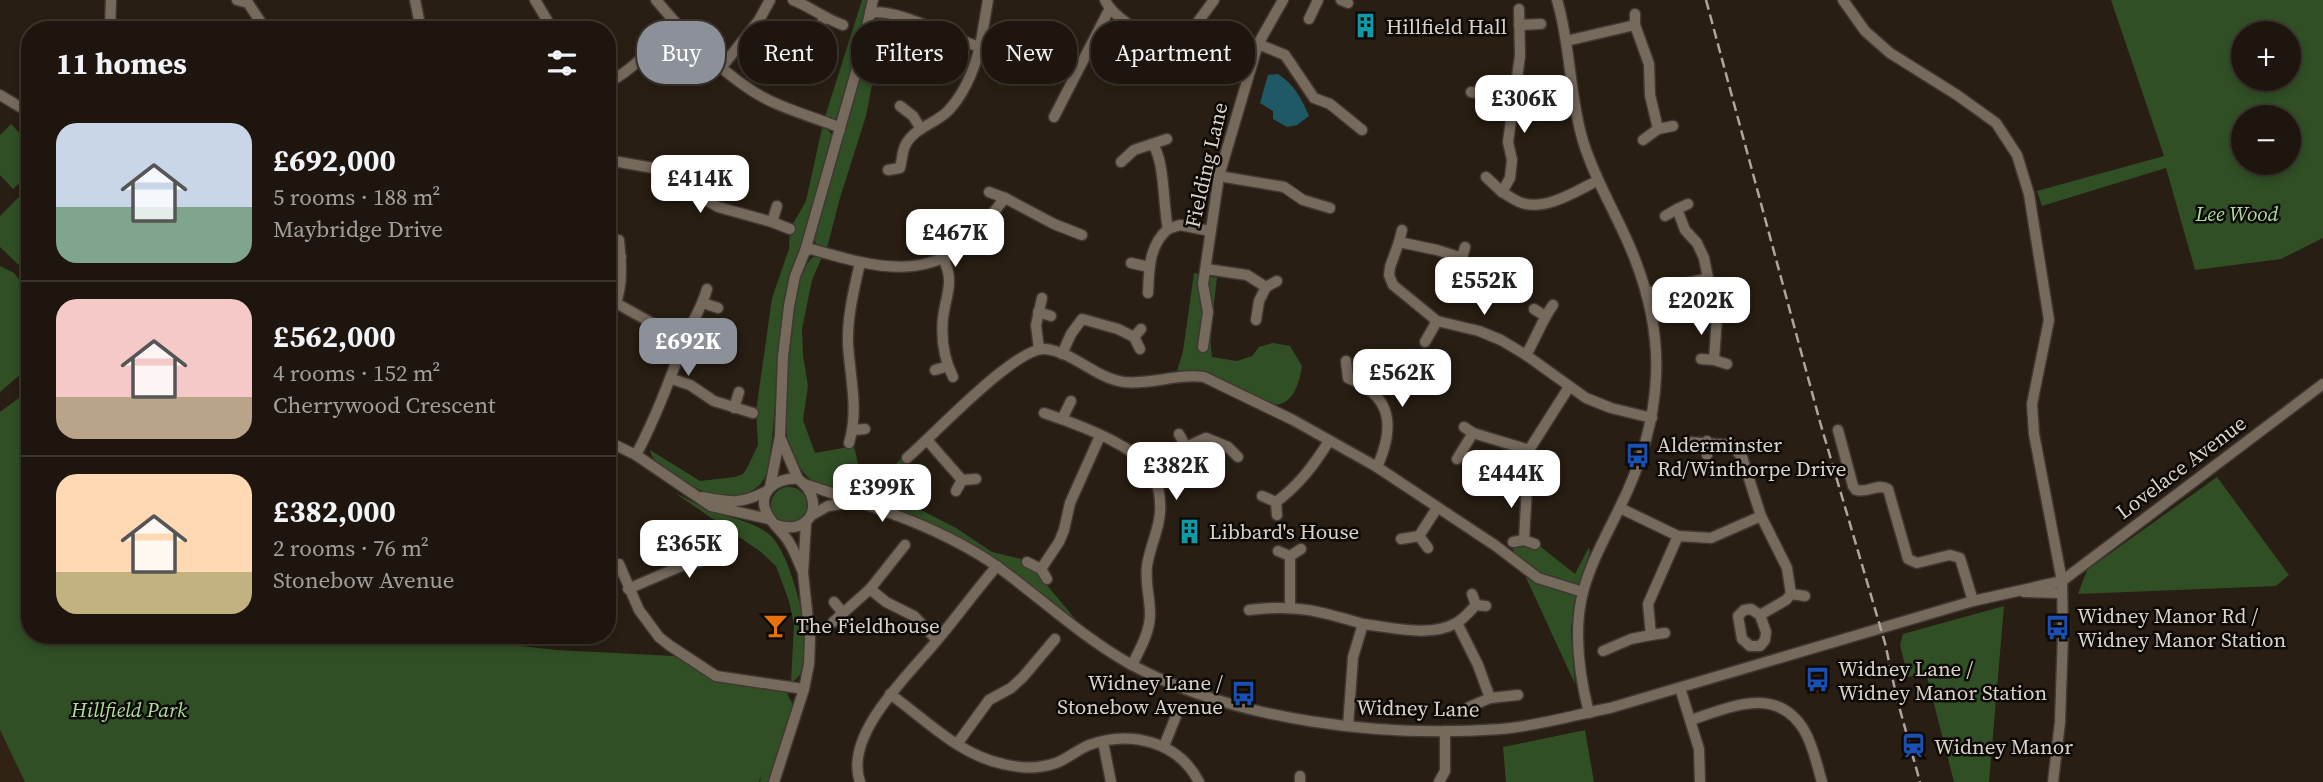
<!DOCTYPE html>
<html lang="en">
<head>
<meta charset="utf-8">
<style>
	body { margin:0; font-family:"Source Serif 4",serif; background:#261f17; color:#f1f3f6; height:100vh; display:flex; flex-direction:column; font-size:26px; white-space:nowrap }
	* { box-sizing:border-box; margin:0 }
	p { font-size:23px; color:#a19f9e }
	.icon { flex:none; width:38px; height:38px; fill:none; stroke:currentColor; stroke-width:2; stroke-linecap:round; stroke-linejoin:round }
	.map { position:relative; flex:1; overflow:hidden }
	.drawer { position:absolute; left:21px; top:21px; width:595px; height:623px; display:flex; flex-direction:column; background:#1e160e; border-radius:28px; box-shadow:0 4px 10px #0003,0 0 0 2px #3c352e }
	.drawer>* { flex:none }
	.hud { position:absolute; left:637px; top:21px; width:665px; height:63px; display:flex; gap:14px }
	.fabs { position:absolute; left:2231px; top:21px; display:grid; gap:14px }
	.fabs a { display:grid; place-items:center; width:70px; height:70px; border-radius:50%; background:#1e160e; box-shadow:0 4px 10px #0003,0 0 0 2px #3c352e; font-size:35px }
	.price { position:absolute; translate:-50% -60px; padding:0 16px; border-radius:14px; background:#fff; color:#222; font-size:23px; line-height:46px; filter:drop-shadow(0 2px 4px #0008) }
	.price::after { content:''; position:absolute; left:50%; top:42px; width:21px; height:16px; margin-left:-10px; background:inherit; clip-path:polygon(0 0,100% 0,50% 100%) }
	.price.selected { background:#8c9099; color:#fff }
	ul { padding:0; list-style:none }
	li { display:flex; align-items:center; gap:21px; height:175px; padding:0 35px }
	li+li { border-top:2px solid #3c352e }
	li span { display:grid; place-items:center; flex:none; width:196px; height:140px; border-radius:21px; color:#555 }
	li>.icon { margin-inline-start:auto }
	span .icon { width:84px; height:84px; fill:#fffc; stroke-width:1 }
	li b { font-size:30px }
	h2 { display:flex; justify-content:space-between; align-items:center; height:84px; padding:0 35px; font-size:30px }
	.tag { padding:0 24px; border-radius:28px; background:#1e160e; box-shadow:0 4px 10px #0003,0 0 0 2px #3c352e; font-size:24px; line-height:63px }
	.tag.selected { background:#8c9099; color:#fff }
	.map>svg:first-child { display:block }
	.built { fill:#312313 }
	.green { fill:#304f25; fill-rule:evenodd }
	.water { fill:#1f5965 }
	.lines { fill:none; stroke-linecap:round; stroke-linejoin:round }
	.minor-casing { stroke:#403832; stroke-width:13 }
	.minor { stroke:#766a5d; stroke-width:10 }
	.rail { stroke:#ada69e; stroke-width:2.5; stroke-dasharray:10 5; stroke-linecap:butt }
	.labels { text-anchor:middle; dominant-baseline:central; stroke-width:5; stroke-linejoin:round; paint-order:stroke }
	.poi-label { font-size:21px; fill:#d9d2cb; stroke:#0d0905; text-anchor:start }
	.street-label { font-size:21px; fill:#d9d2cb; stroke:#0d0905 }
	.park-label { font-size:21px; font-style:italic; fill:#acdf99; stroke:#0d0905 }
</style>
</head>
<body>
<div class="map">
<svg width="2323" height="782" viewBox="0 0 2323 782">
	<rect width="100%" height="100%" fill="#281e13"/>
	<path class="built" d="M0,730L25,782H0Z"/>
	<g class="green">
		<path d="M862,0H870L841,109L837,120L833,122L824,120Z"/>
		<path d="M2111,0H2323V238L2281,259L2195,270L2166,168L2042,206L2037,191L2164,156ZM2244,33H2289V79H2244ZM2244,117H2289V163H2244Z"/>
		<path d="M885,19L866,116L840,198L827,248L817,246L814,239L874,24L879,20Z"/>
		<path d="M11,124L30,144V173L13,189L0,175V135Z"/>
		<path d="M822,128L827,129L834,137C812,208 790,277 780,350C776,380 775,410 772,440C770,452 770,467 765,477C752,504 708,497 688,484C676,476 652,465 650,450L700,481L735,477L743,474L747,468L758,445L756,411L772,298L789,249L790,229L806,201Z"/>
		<path d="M22,194L30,201V262L23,269L0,247V216Z"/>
		<path d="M813,257H822L812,280L802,329L803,355L808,386L803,420L815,453L854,446L861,478C881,484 891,468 904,456L908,461L888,477L880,489L956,528L992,552L1025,560V568L1035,571L1082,627C1018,585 956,537 886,507C860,496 817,494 800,468C776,432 786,384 790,343C792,323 797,269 813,257Z"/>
		<path d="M0,266L14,273L30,294V366L0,392Z"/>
		<path d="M1194,273L1217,278L1210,336L1212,357L1237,361L1252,356L1259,347L1273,343L1290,346L1302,366C1299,385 1293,406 1271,405C1245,393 1206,368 1177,371L1183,351Z"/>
		<path d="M30,390V635H441L447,638L557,650L674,656L713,680L786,691L794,707L771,782H760L762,774L759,782H25L0,730V412Z"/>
		<path d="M2217,477L2289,575L2276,586L2078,594L2087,570Z"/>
		<circle cx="789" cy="505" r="18"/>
		<path d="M675,493C688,499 701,507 714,512C733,519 758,522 773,538C792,559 825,670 791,682L794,625L789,601L776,566L761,552Z"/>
		<path d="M1511,545L1541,547L1575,574L1589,547L1590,552L1576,597L1571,629L1575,684Z"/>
		<path d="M2004,606L1989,782H1954L1926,673L1908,677L1900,645L1903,634Z"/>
		<path d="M1585,730L1594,782H1506L1503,747Z"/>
	</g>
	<path class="water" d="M1278,74C1294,84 1302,99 1309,116L1297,125L1287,127L1273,119V111L1260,103L1268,75Z"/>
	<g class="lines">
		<defs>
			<g id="minor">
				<path d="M237,0L248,3L262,24"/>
				<path d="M415,0L421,30"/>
				<path d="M535,0L547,20L548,30"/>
				<path d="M656,0C684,33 714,66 751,90C776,107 808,115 836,126L840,130"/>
				<path d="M793,0C811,7 825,19 843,25"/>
				<path d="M1105,0C1112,16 1138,31 1155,39C1164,43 1174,42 1183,42L1214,0"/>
				<path d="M1341,0L1348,3"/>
				<path d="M1557,0C1571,46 1569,95 1583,141C1596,184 1621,221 1636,262C1650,299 1658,338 1656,377C1654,423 1640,467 1619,509C1606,536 1591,562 1583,592C1573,631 1579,674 1589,713"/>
				<path d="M1843,0L1865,31L1890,53L1957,95L1996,123L2017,155L2029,194L2049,320L2032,404L2034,434L2062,581L2063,634L2060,722L2053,782"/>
				<path d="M1519,9L1520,56L1508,142L1512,160L1510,178L1502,192C1509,196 1515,201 1522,203C1546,211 1576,191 1597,181"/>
				<path d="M870,13C896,7 952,39 980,47L988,0"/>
				<path d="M1635,14V25"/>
				<path d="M1309,19L1318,0"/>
				<path d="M1519,25L1541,24"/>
				<path d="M110,30L111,0"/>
				<path d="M818,30L824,18"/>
				<path d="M1566,41L1635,25L1649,64L1650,95L1658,129L1673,126"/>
				<path d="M1183,42L1190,52"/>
				<path d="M1258,44L1285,55L1314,98L1330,104L1362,130"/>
				<path d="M721,68L759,20L770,0"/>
				<path d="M607,83C634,70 656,44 674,22"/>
				<path d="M1471,92L1513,98"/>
				<path d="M0,95L30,113"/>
				<path d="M900,106L913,116L921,129"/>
				<path d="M1054,117L1109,10"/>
				<path d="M1643,140L1658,129"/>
				<path d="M1152,144L1167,139"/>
				<path d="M607,160L665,170L689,182L706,200L718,207L772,222L777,206"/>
				<path d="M1121,162L1134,150L1152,144C1165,158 1163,207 1168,229L1180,225L1210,231"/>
				<path d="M888,170L900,168C902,161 902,152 905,146C913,128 935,124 948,111C965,93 974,70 980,47"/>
				<path d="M1219,176L1284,187L1303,200L1330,208"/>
				<path d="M1486,177L1502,192"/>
				<path d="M989,192L1005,198"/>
				<path d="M1665,216L1677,209"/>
				<path d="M772,222L790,229"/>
				<path d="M1399,242L1402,230"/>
				<path d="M1465,247L1462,258L1437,250L1399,242L1390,267L1389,275L1393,285L1437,321L1479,331L1501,340L1526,355L1586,398L1611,408L1652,418"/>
				<path d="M805,251L811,249C871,266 929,285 978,232C987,221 996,209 1005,198L1054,224L1082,235"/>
				<path d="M607,258L621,257"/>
				<path d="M943,258C955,283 946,293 943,318C941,338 944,359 953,377"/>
				<path d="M1131,263L1149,267"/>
				<path d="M1461,268L1462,258"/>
				<path d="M1206,269L1247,275L1266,287L1259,301L1256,320"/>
				<path d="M1708,278L1717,317L1714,360L1727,364"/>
				<path d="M1266,287L1277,281"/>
				<path d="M1148,293C1149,269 1149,245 1168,229"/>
				<path d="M1646,293L1708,278L1704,258L1697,243L1685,230L1677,209L1688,204"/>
				<path d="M616,303C623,282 621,263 619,240"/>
				<path d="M703,303L718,308"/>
				<path d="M1534,309L1545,316"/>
				<path d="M1038,312L1051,316"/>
				<path d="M607,317L616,303L684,341"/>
				<path d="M1134,337L1140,349"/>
				<path d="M1425,342L1437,321"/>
				<path d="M1203,347L1208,312L1203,284L1219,176L1258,44L1283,0"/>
				<path d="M1039,349L1036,325L1042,298"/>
				<path d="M1062,354L1071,334L1082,319L1118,329L1134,337L1141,329"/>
				<path d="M1526,355C1536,338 1542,320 1553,305"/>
				<path d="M1701,359L1714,360"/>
				<path d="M1346,361L1348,378C1393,396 1395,427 1377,467"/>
				<path d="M935,370L948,366"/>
				<path d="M672,379L690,385L714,401L753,413"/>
				<path d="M734,408L739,392"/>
				<path d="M1044,413C1074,423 1129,443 1149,467C1155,475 1160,492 1160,503C1162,524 1150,545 1147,566C1145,582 1150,598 1150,614C1150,632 1140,649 1132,665"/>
				<path d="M1062,419L1071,401"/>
				<path d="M1464,427L1473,433"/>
				<path d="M853,430L865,429"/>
				<path d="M1838,430L1853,486L1856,490C1868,493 1878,483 1888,489L1908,559L1917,563L1950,555L1960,558L1973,601"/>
				<path d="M1179,434L1186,447"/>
				<path d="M780,437L798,479"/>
				<path d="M927,440L962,480L976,479"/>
				<path d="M607,441L636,455L711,506L769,519"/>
				<path d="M849,443C859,410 850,378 848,344C847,317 854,289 860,263"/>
				<path d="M1529,450L1524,540L1535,544"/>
				<path d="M636,455C656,417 670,379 685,339C692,322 702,307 707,289"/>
				<path d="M1707,455V441"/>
				<path d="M907,458C933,436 1015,347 1045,349C1074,352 1095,378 1124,382C1152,385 1178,373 1204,377L1293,420L1377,467L1496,546L1538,578L1583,592"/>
				<path d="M1457,459L1473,433L1529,450L1569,387"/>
				<path d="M1150,468L1186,447L1206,438L1228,447L1238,457"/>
				<path d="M804,484C872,506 939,526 998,567C1042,599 1082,637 1130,664C1235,721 1383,738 1501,729C1538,726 1574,715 1610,708L1973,601L2062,581"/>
				<path d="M770,487L780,436L783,357L789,306L795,276L805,251L858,65L873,0"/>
				<path d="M956,491L962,480"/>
				<path d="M1262,496L1276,502C1299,485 1314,465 1329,441"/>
				<path d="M702,497C731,503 741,504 767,491"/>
				<path d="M1276,502L1277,515"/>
				<path d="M1620,508L1678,536L1711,538L1761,516L1742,457L1732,445L1687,442"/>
				<path d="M812,515L828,506L855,502"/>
				<path d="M776,525C813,537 826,499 798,479C775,477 754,494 769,517C775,527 785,534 790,544C795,552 798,561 802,570"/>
				<path d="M1419,536L1428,548"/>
				<path d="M1401,539L1419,536L1437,508"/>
				<path d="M1513,542L1524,540"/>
				<path d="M905,545L870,589L886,602L914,616L937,640"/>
				<path d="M1278,551L1290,556"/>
				<path d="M1027,562L1041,569L1059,542L1064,530L1070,503L1100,436"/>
				<path d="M619,564L639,610L659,637L669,645L716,676L804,689"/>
				<path d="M1041,569L1047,579"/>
				<path d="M2062,581L2323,384"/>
				<path d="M628,589L679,567L699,562L713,551L722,538"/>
				<path d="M2024,592L2062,593"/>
				<path d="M1472,594L1476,605"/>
				<path d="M1791,594L1805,596"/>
				<path d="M834,602L843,613"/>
				<path d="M1290,607V556L1301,549"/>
				<path d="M1249,610C1295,604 1320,611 1363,624"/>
				<path d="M1760,615L1751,609L1744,610L1738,616L1742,639L1750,646H1760L1765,640L1766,632L1760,615L1786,600L1791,594L1787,568L1761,516"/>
				<path d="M833,622L870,589"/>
				<path d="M1457,623L1478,665L1490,698L1518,695"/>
				<path d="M1651,635L1665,633"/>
				<path d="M1603,651L1631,639L1651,635L1648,604L1678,536"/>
				<path d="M1680,688L1699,749L1700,782"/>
				<path d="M890,694C925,719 959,755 1003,764C1019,768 1039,769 1056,763C1067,759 1077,750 1089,745C1130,730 1178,741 1199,782"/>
				<path d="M1469,707L1490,698"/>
				<path d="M1691,720C1730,707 1777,685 1804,730C1813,745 1817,765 1822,782"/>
				<path d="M1348,726L1353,657L1363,624C1391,627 1430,638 1456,623C1464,619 1470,611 1476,605L1486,606"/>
				<path d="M1103,742L1111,782"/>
				<path d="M957,744L989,700L1011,688L1023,677L1055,639"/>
				<path d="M1164,746L1176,716"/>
				<path d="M1300,776V782"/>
				<path d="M774,782L804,689L809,664L810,639L803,573L806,523"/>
				<path d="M860,782C843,733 912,672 939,638C959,614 977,589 997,566"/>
				<path d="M1439,782L1445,771V731"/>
			</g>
		</defs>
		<use href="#minor" class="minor-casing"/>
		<use href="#minor" class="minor"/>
		<path class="rail" d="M1706,0L1820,422L1885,643L1897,699L1920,782"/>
	</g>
	<defs>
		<symbol id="building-bare" viewBox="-9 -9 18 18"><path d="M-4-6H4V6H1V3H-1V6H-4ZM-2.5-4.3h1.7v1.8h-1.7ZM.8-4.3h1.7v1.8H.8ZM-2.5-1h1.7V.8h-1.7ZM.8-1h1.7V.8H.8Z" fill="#0f9aa8" stroke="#0d0905" stroke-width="2.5" paint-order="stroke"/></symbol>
		<symbol id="bus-bare" viewBox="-9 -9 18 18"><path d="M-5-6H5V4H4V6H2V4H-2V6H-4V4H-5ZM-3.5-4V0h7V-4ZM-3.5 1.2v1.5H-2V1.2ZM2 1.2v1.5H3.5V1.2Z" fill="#1a4fb4" stroke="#0d0905" stroke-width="2.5" paint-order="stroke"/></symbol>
		<symbol id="bar-bare" viewBox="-9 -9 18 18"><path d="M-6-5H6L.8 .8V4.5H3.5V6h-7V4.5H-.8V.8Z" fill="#e8710a" stroke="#0d0905" stroke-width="2.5" paint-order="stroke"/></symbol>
		<symbol id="station-bare" viewBox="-9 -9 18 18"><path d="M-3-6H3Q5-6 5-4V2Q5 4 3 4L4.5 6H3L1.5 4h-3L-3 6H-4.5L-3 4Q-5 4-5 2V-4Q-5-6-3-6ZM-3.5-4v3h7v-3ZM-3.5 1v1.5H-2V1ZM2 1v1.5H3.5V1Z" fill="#1a4fb4" stroke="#0d0905" stroke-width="2.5" paint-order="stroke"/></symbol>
	</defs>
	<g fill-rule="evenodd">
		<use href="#building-bare" x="1348" y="8" width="35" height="35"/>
		<use href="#bus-bare" x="1620" y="438" width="35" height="35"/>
		<use href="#building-bare" x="1172" y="514" width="35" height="35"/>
		<use href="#bar-bare" x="758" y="608" width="35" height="35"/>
		<use href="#bus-bare" x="2040" y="610" width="35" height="35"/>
		<use href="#bus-bare" x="1800" y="662" width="35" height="35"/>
		<use href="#bus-bare" x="1226" y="676" width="35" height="35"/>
		<use href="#station-bare" x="1896" y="728" width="35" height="35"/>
	</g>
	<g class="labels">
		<g class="poi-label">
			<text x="1386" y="26">Hillfield Hall</text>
			<text x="1657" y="444">Alderminster<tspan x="1657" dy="24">Rd/Winthorpe Drive</tspan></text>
			<text x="1209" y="531">Libbard's House</text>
			<text x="2077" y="615">Widney Manor Rd /<tspan x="2077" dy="24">Widney Manor Station</tspan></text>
			<text x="796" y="625">The Fieldhouse</text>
			<text x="1838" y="668">Widney Lane /<tspan x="1838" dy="24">Widney Manor Station</tspan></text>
			<text x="1223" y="682" text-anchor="end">Widney Lane /<tspan x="1223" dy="24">Stonebow Avenue</tspan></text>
			<text x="1934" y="746">Widney Manor</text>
		</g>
		<g class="street-label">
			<text transform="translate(1206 165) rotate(-77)">Fielding Lane</text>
			<text transform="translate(2181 467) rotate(-37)">Lovelace Avenue</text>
			<text transform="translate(1418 708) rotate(1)">Widney Lane</text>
		</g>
		<g class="park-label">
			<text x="2237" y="213">Lee Wood</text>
			<text x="129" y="709">Hillfield Park</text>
		</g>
	</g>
</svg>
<div class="fabs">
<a>+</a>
<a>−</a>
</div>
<b class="price" style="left:1524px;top:135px">£306K</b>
<b class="price" style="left:700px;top:215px">£414K</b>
<b class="price" style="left:955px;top:269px">£467K</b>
<b class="price" style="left:1484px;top:317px">£552K</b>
<b class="price" style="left:1701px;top:337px">£202K</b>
<b class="price selected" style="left:688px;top:378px">£692K</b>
<b class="price" style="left:1402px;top:409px">£562K</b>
<b class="price" style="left:1176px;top:502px">£382K</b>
<b class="price" style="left:1511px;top:510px">£444K</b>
<b class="price" style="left:882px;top:524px">£399K</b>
<b class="price" style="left:689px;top:580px">£365K</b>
<div class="hud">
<a class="tag selected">Buy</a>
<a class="tag">Rent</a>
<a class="tag">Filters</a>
<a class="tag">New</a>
<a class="tag">Apartment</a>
</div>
<section class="drawer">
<h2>11 homes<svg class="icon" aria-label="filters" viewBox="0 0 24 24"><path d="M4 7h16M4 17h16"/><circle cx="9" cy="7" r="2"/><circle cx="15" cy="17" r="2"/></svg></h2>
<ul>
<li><span style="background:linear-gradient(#c9d6e8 60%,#7fa58c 0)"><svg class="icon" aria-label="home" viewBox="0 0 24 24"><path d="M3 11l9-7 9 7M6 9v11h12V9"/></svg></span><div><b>£692,000</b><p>5 rooms · 188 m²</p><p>Maybridge Drive</p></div></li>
<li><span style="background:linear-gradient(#f6c9c9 70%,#b9a48a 0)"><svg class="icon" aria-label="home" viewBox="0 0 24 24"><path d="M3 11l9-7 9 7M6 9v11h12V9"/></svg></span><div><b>£562,000</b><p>4 rooms · 152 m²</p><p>Cherrywood Crescent</p></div></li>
<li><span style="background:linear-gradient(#ffd9b3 70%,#c2b280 0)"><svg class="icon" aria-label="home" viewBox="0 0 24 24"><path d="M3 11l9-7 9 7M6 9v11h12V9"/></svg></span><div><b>£382,000</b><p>2 rooms · 76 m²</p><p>Stonebow Avenue</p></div></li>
</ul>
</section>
</div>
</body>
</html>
